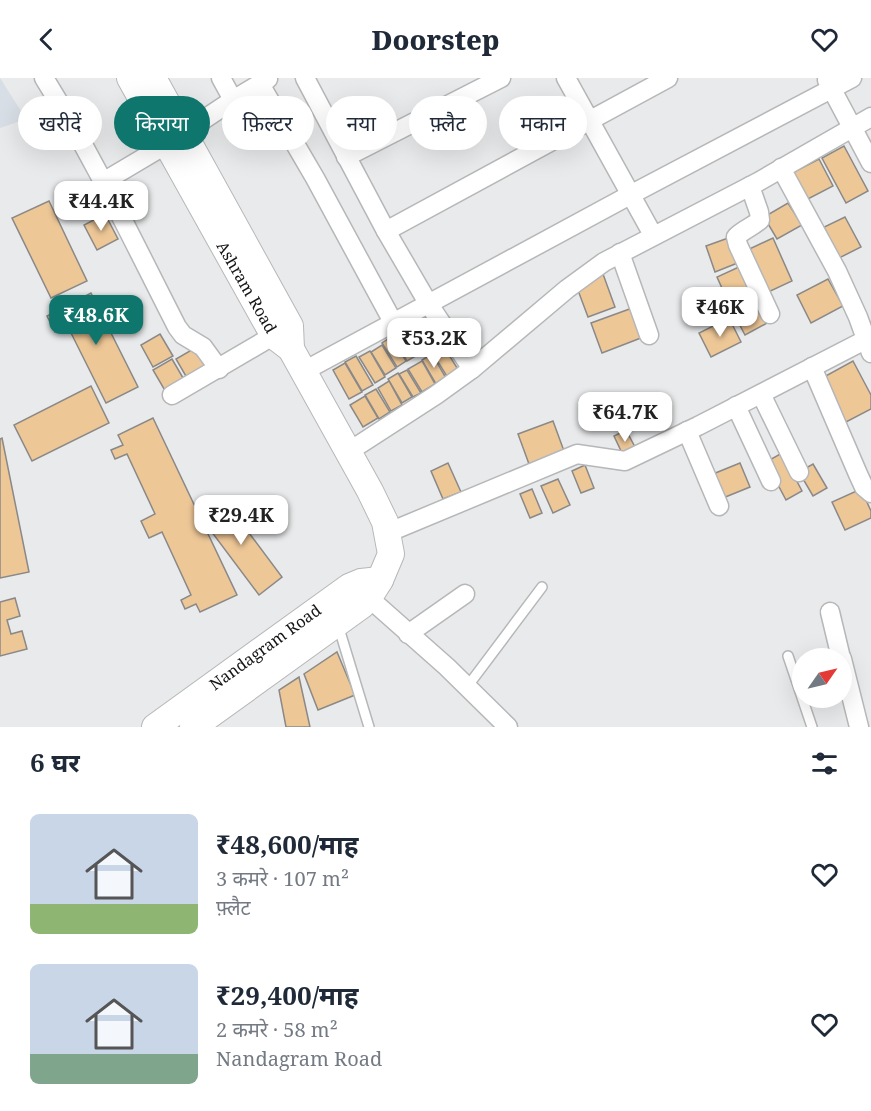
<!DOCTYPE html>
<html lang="hi">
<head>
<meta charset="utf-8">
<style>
	body { margin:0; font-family:"Noto Serif","Noto Sans Devanagari",serif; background:#f2f2f3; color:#1f2937; height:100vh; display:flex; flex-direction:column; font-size:22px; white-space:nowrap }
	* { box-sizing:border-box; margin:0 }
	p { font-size:20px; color:#747a83 }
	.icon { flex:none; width:33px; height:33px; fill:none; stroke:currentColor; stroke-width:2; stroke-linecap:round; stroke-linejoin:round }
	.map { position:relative; height:649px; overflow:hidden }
	.details { display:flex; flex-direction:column; background:#fff; flex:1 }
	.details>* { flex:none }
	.banner { position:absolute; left:18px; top:18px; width:836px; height:54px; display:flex; gap:12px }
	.needle { width:39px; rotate:56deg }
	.fabs { position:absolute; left:792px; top:570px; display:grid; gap:12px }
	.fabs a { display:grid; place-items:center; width:60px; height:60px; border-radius:50%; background:#fff; box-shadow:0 6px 24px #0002; font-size:30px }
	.price { position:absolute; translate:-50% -51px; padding:0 14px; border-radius:12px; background:#fff; color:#222; font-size:20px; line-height:39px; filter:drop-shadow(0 2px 3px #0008) }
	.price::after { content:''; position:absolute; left:50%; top:36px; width:18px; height:14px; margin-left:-9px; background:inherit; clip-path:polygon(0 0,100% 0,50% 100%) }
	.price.on { background:#0f766e; color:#fff }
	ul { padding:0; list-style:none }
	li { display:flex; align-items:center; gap:18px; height:150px; padding:0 30px }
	li span { display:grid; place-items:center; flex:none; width:168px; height:120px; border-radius:9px; color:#555 }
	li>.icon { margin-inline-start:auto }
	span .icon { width:72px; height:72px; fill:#fffc; stroke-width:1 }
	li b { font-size:26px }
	h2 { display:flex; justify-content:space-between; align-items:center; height:72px; padding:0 30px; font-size:26px }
	.pill { padding:0 21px; border-radius:27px; background:#fff; box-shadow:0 6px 24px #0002; font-size:21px; line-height:54px }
	.pill.on { background:#0f766e; color:#fff }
	header { display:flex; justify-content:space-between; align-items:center; height:78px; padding:0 30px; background:#fff; font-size:27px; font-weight:800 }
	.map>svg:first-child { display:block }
	.built { fill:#d8dee5 }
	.building { fill:#eec797; stroke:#8a8988; stroke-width:1.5 }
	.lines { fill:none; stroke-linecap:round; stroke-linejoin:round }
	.lane-casing { stroke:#b6b7b8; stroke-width:12 }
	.street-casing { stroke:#b6b7b8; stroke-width:21 }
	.secondary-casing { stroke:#b6b7b8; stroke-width:28 }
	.lane { stroke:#fff; stroke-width:9 }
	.street { stroke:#fff; stroke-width:18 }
	.secondary { stroke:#fff; stroke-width:26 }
	.labels { text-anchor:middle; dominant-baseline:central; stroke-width:4.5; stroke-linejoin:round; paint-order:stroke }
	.street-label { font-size:16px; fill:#151516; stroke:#fff }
</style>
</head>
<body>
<header><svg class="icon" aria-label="back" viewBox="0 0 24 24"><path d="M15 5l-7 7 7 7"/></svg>Doorstep<svg class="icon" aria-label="heart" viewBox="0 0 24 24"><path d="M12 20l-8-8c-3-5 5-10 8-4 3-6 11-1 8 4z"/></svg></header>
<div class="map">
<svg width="871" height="649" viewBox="0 0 871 649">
	<rect width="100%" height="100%" fill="#e9eaeb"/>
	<path class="built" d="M0,0L26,41L0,50Z"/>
	<g class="building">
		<path d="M844,68L868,113L846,125L822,80Z"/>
		<path d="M819,81L833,108L806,122L792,95Z"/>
		<path d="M49,123L87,203L51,220L12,140Z"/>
		<path d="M788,125L802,147L777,161L764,139Z"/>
		<path d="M105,136L118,161L97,172L84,147Z"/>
		<path d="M845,139L861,169L833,183L818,152Z"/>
		<path d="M731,159L740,184L715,194L706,168Z"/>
		<path d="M773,160L792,203L764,216L745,173Z"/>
		<path d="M741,188L750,208L726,219L717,199Z"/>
		<path d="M603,196L615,229L588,239L576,207Z"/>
		<path d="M828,201L843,228L811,245L797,217Z"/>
		<path d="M91,215L138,309L106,325L67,247L55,254L47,238Z"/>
		<path d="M758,221L769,244L745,257L733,234Z"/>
		<path d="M635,229L646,258L602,275L591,245Z"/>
		<path d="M427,239L442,263L430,271L415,247Z"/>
		<path d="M729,240L741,264L711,279L699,255Z"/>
		<path d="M414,247L428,270L420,275L405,252Z"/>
		<path d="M404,251L419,276L407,283L392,258Z"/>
		<path d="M160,256L173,278L153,289L141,267Z"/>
		<path d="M391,259L406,283L397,289L382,265Z"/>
		<path d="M382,267L396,290L385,297L371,274Z"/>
		<path d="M444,269L459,293L448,300L433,276Z"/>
		<path d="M195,270L206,289L187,300L176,281Z"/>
		<path d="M370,273L385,299L375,305L359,279Z"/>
		<path d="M432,276L446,300L436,306L422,282Z"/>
		<path d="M356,278L373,307L362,313L345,284Z"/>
		<path d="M172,281L186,305L167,316L153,292Z"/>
		<path d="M422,283L435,306L422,314L408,291Z"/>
		<path d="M853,283L871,317V331L846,344L822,300Z"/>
		<path d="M345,285L362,314L349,321L333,292Z"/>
		<path d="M407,292L421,315L413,319L399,296Z"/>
		<path d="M398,295L412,319L402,325L388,301Z"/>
		<path d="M389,303L402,327L391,333L378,310Z"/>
		<path d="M91,308L109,345L32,383L14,347Z"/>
		<path d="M376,311L390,334L379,341L365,317Z"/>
		<path d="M365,318L378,340L363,349L350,327Z"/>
		<path d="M153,340L237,517L200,534L196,526L185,531L181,522L191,517L162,454L149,460L141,443L155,436L127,376L115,381L111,372L123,367L118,357Z"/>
		<path d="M553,343L564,373L529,386L518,356Z"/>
		<path d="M626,352L636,371L623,377L614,358Z"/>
		<path d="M2,360L29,494L0,500V361Z"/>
		<path d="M782,375L802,413L786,422L766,384Z"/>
		<path d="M448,385L461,414L443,421L431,393Z"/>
		<path d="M740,385L750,409L723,420L713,396Z"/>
		<path d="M813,386L827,410L813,418L799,394Z"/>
		<path d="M585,387L594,410L581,415L572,393Z"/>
		<path d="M558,401L570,427L553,435L541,408Z"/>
		<path d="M532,411L542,435L530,440L520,416Z"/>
		<path d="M861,411L871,433V440L845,452L832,424Z"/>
		<path d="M223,420L282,499L259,517L199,437Z"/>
		<path d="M15,520L20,538L7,542L11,556L22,553L27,571L0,578V524Z"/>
		<path d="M337,574L355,617L318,632L304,596Z"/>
		<path d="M299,599L310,649H286L279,612Z"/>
	</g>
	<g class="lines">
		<defs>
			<g id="lane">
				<path d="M338,547L369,649"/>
				<path d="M788,578L812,649"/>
				<path d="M467,609L542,509"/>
			</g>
			<g id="street">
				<path d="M44,0C94,80 134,165 177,249L183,257L203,269L219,291"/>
				<path d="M221,0L233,22"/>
				<path d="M305,0L386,153L428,225L472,291"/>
				<path d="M566,0L653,157"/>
				<path d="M827,2L871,85"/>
				<path d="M260,6L315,100L393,244"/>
				<path d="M346,79L501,0"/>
				<path d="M781,90L837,193L858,239L871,275"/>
				<path d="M103,104L167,66L233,22L268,1"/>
				<path d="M750,108L759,134L760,142C752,149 743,152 736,159L738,167L770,236"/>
				<path d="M386,153L668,0"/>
				<path d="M620,175L649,257"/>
				<path d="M812,289L858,396L864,409L871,415"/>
				<path d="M304,293L630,117L852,0"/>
				<path d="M761,316L799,394"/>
				<path d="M172,317L283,252"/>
				<path d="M736,328L771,403"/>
				<path d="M687,353L719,428"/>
				<path d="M348,374L436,317L472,291L567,211L604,184L758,104L871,39"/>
				<path d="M387,455L577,376L625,383L698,348L871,259"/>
				<path d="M360,512L447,589L508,649"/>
				<path d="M830,534L841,580"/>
				<path d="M408,556L465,516"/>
				<path d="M842,581L859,649"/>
			</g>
			<g id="secondary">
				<path d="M130,0L274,258L291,271L370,413L385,444L391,476L380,502L368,521L361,528L193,649"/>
				<path d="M153,0L290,248L291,271"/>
				<path d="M155,649L349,509L361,504L380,502"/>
			</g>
		</defs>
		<use href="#lane" class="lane-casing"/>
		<use href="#street" class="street-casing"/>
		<use href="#secondary" class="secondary-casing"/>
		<use href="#lane" class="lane"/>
		<use href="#street" class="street"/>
		<use href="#secondary" class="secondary"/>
	</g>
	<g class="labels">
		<g class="street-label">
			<text transform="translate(247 209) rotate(60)">Ashram Road</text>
			<text transform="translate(265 569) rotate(-36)">Nandagram Road</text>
		</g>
	</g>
</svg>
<div class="fabs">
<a><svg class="needle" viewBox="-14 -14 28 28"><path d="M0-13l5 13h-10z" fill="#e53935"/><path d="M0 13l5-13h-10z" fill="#747a83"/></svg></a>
</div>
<b class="price" style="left:101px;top:154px">₹44.4K</b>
<b class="price" style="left:720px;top:260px">₹46K</b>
<b class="price on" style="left:96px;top:268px">₹48.6K</b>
<b class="price" style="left:434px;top:291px">₹53.2K</b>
<b class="price" style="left:625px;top:365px">₹64.7K</b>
<b class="price" style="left:241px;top:468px">₹29.4K</b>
<div class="banner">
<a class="pill">खरीदें</a>
<a class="pill on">किराया</a>
<a class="pill">फ़िल्टर</a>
<a class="pill">नया</a>
<a class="pill">फ़्लैट</a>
<a class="pill">मकान</a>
</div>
</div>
<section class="details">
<h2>6 घर<svg class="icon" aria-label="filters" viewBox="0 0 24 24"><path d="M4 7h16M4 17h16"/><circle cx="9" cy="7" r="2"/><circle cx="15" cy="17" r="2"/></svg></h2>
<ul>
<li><span style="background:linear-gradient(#c9d6e8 75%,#8fb573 0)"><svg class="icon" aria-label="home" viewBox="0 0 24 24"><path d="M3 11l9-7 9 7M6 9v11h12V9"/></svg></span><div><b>₹48,600/माह</b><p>3 कमरे · 107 m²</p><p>फ़्लैट</p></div><svg class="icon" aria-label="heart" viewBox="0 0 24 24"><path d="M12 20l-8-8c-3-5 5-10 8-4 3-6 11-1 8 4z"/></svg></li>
<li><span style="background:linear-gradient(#c9d6e8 75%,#7fa58c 0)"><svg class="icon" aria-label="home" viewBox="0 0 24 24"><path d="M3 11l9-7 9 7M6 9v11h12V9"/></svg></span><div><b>₹29,400/माह</b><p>2 कमरे · 58 m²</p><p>Nandagram Road</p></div><svg class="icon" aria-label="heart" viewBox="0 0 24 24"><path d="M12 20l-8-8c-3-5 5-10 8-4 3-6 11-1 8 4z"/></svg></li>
</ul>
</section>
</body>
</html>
